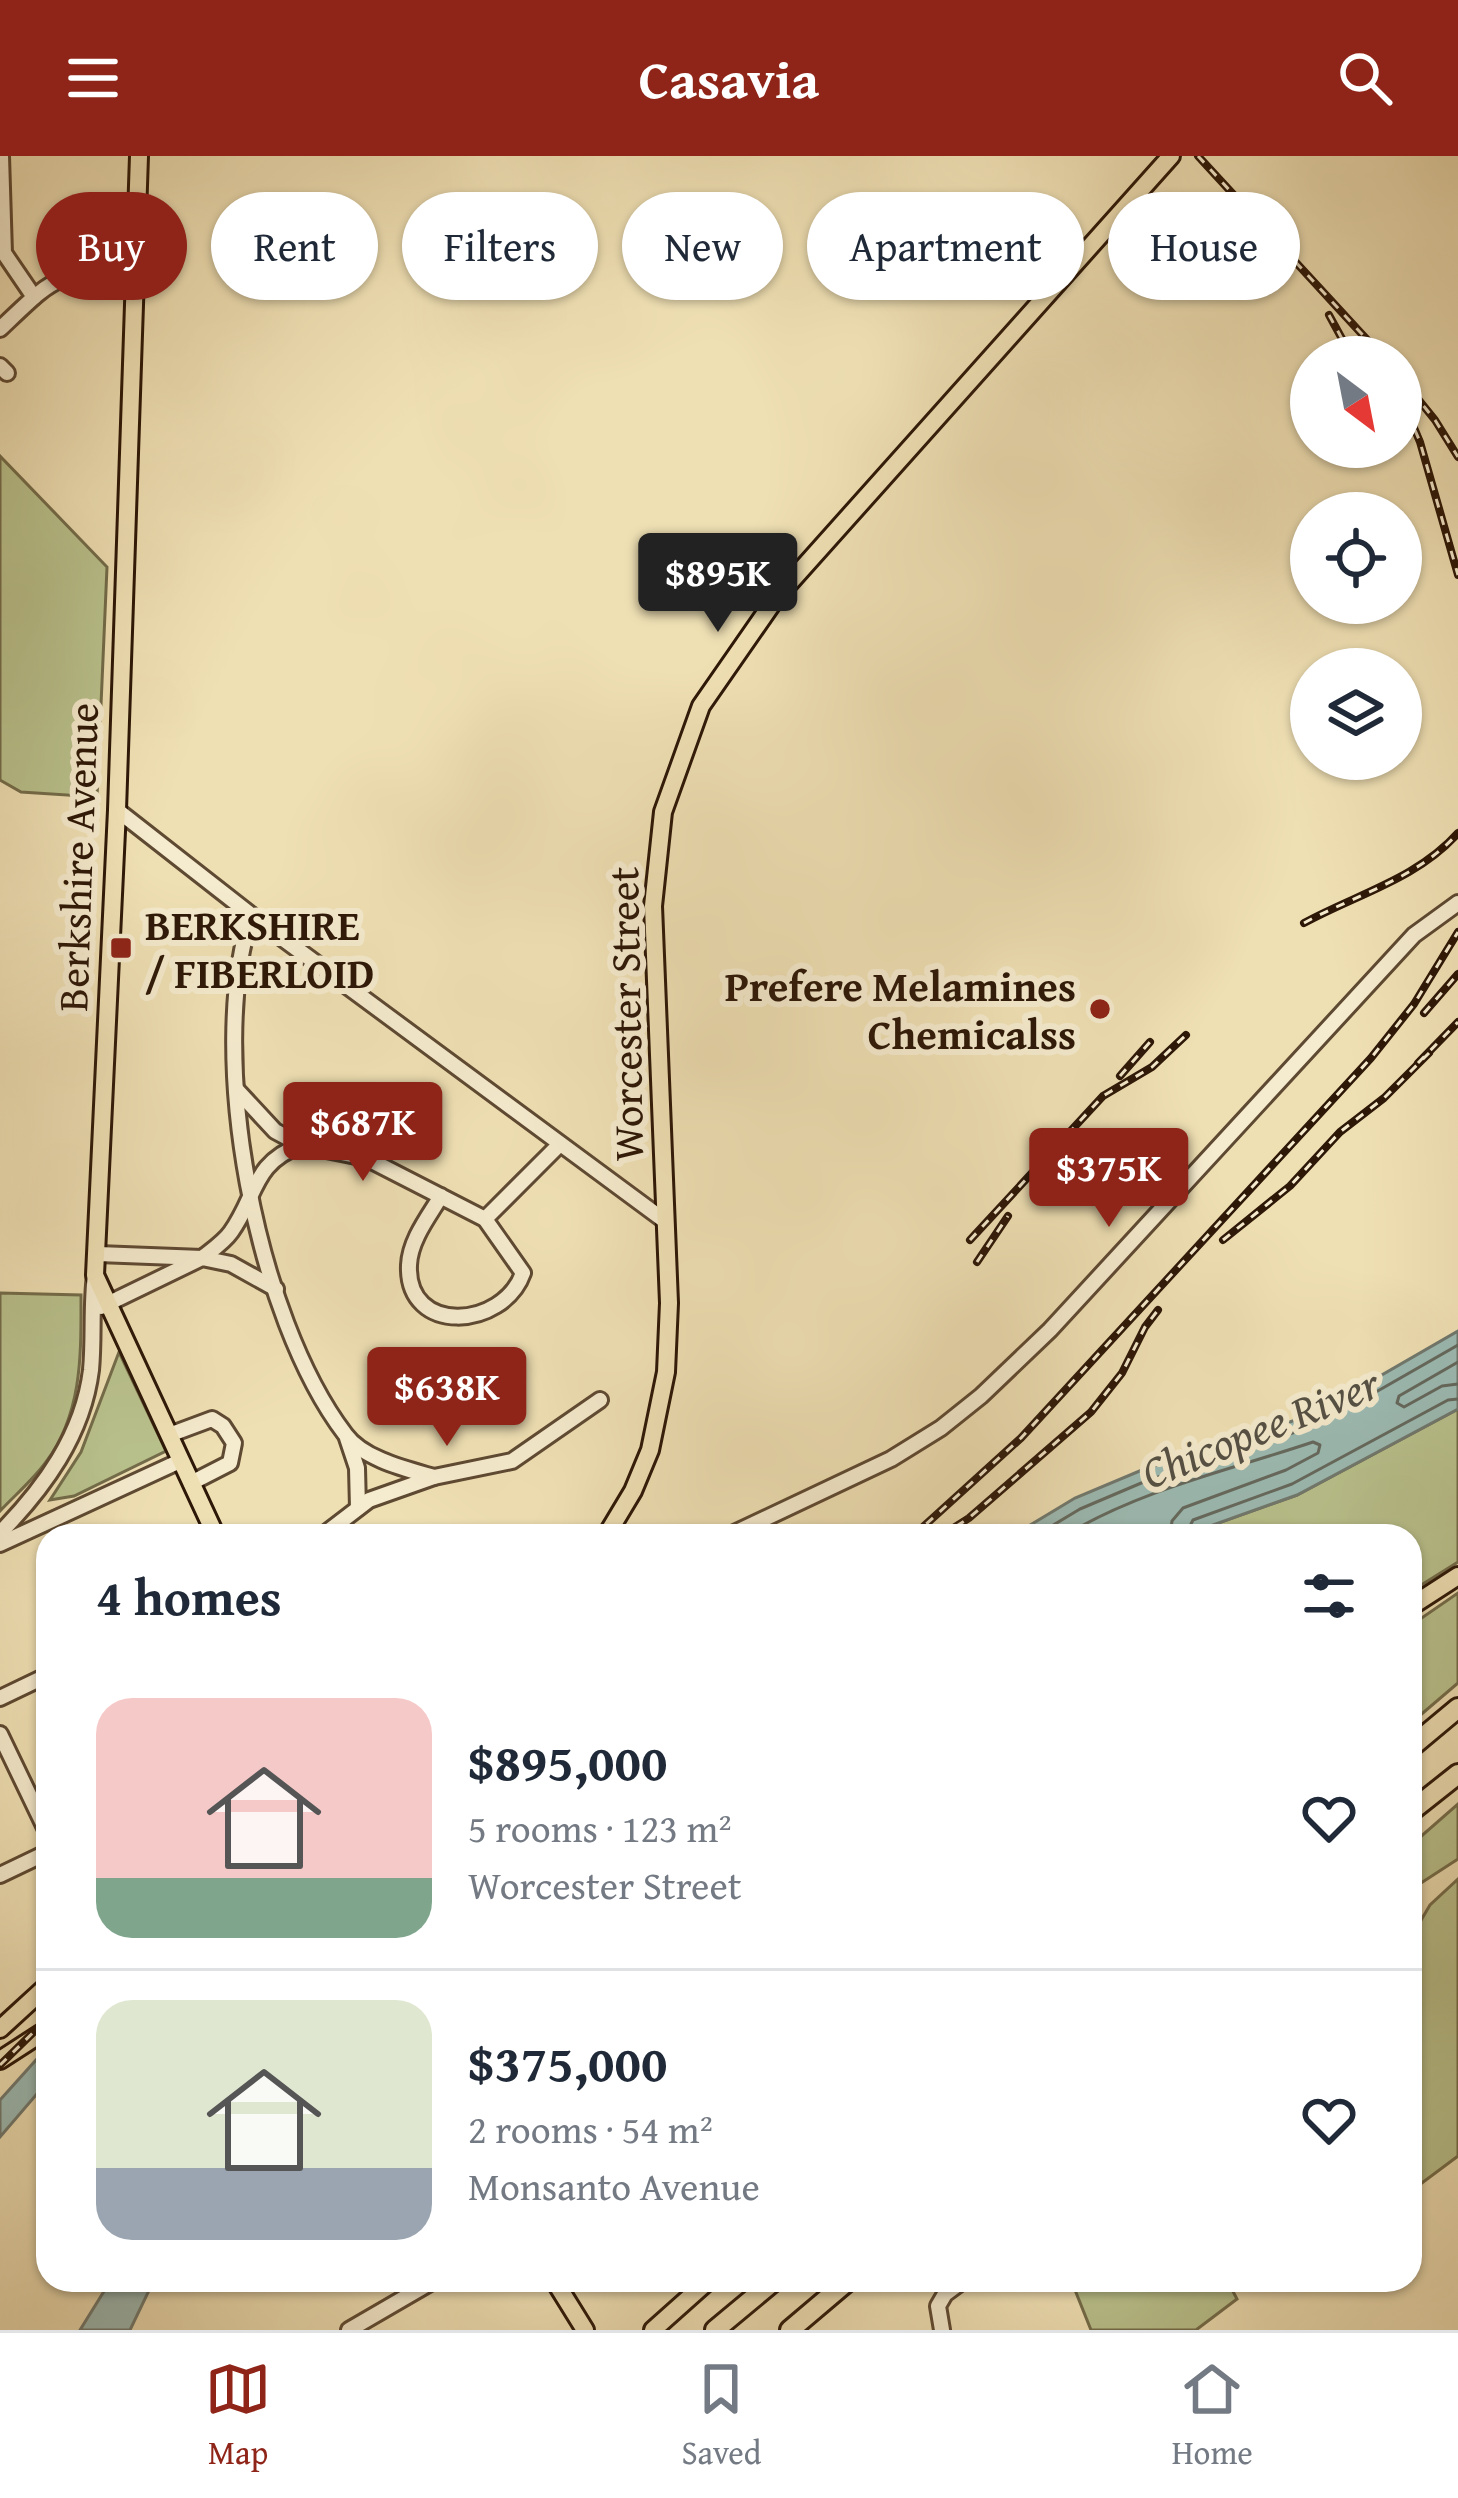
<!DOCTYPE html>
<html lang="en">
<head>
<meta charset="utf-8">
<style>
	body { margin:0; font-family:"Gentium Book Plus",serif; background:#f6f6f7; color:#1f2937; height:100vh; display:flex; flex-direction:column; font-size:45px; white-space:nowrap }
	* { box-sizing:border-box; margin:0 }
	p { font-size:39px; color:#747a83 }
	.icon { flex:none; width:66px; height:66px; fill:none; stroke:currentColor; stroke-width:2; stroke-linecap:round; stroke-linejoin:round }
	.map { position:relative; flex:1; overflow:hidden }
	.panel { position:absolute; left:36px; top:1368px; width:1386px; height:768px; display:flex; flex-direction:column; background:#fff; border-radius:36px; box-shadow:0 3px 9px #0004 }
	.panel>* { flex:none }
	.hud { position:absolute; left:36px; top:36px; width:1386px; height:108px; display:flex; gap:24px }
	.needle { width:78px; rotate:148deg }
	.fabs { position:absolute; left:1290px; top:180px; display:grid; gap:24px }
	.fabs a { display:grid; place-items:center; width:132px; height:132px; border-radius:50%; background:#fff; box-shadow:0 3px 9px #0004; font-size:60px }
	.price { position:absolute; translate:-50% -102px; padding:0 27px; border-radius:12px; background:#8f2418; color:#fff; font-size:39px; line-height:78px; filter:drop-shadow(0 3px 6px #0008) }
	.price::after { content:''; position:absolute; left:50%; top:72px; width:36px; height:27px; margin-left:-18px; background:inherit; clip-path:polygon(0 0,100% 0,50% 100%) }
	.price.current { background:#222; color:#fff }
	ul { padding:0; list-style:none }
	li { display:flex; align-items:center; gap:36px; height:300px; padding:0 60px }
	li+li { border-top:3px solid #e0e1e3 }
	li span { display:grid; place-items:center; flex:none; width:336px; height:240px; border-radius:36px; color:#555 }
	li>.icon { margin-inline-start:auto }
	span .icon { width:144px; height:144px; fill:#fffc; stroke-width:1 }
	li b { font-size:51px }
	h2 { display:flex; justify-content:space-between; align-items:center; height:144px; padding:0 60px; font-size:51px }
	.tag { padding:0 42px; border-radius:54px; background:#fff; box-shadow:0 3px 9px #0004; font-size:42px; line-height:108px }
	.tag.current { background:#8f2418; color:#fff }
	header { display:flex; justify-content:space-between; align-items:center; height:156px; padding:0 60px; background:#8f2418; color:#fff; font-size:54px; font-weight:700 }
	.tabs { display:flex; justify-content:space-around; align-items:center; height:168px; border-top:3px solid #e0e1e3; background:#fff; font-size:33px; color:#747a83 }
	.tabs a { display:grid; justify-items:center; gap:6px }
	.tabs .current { color:#8f2418 }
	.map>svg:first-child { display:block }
	.green { fill:#b9c28d; stroke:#736c4a; stroke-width:3 }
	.water { fill:#9cbbb4; stroke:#70796f; stroke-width:3 }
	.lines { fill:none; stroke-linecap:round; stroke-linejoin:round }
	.shore { stroke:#64695e; stroke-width:3 }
	.minor-casing { stroke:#5e4932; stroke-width:20 }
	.major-casing { stroke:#2d1707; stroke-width:22 }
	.highway-casing { stroke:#2d1707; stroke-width:24 }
	.minor { stroke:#f5ebce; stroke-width:14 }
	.major { stroke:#efe0b4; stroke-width:16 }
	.highway { stroke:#efe0b4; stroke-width:18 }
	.rail-casing { stroke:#2d1707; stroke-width:8 }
	.rail { stroke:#f5ebce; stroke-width:3; stroke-dasharray:9; stroke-linecap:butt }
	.poi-dot { fill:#8f2418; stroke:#f5ebce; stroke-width:4.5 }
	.labels { text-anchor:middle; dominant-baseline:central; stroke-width:12; stroke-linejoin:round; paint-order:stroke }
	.street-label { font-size:42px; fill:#2d1707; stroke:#f5ebce }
	.poi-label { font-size:42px; font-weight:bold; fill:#2d1707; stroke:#f5ebce; text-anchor:start }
	.water-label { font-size:45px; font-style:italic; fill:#545044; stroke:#f5ebce }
</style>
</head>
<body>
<header><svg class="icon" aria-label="menu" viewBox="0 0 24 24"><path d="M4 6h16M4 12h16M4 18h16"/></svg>Casavia<svg class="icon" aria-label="search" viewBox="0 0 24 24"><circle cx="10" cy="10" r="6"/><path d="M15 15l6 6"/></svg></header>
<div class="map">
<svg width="1458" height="2174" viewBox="0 0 1458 2174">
	<rect width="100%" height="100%" fill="#efe0b4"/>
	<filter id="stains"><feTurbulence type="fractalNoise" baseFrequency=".00167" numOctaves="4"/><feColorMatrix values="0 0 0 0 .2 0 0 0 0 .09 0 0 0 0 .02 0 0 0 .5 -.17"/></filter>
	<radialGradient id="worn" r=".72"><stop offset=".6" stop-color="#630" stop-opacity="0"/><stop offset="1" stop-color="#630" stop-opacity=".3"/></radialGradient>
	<g class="green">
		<path d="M0,300L107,411L97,641L21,636L0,624Z"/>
		<path d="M0,1137L81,1139C81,1197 83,1256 46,1306C33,1324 15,1339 0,1355Z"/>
		<path d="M119,1196L166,1295L74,1340L50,1344L81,1296Z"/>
		<path d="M1458,1253V1406L1410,1436V1380H1182L1297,1339Z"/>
		<path d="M1458,1437V1527L1410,1568V1470Z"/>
		<path d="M1458,1648V1703L1421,1727L1410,1747V1690Z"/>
		<path d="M1458,1723V2000L1422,2027L1410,2011V1783L1430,1749Z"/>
		<path d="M1071,2124H1227L1237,2143L1196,2174H1091Z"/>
	</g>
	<g class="water">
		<path d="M1458,1175V1253L1297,1339L1182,1380H1012L1075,1342L1142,1314L1314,1258Z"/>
		<path d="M45,1894L48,1897V1925L0,1981V1944Z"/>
		<path d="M111,2124H154L130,2174H80Z"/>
	</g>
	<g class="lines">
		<g class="shore">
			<path d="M1458,1206L1399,1240L1397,1247L1404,1251L1442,1230L1458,1228"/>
			<path d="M1035,1380L1080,1353L1146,1325L1320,1268L1458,1189"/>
			<path d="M1064,1380C1139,1334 1230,1314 1313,1286L1320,1289L1318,1297L1286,1314L1183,1352L1172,1365L1170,1380"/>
			<path d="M1185,1380L1193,1364L1292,1328L1448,1244L1458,1243"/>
		</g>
		<defs>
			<g id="minor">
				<path d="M1,0L4,97L34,141"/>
				<path d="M0,173C58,118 55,116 136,119"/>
				<path d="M0,210L7,217"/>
				<path d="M117,654L259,765L665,1065"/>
				<path d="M251,759C206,899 256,1161 345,1278C363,1303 406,1313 434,1321"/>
				<path d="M236,933L275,975L301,989L366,1002L485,1063L523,1117C503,1173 406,1180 409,1109C410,1084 429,1060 441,1040"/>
				<path d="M485,1063L560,988"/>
				<path d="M98,1098L202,1102C212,1094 224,1086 231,1076C257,1040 252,1007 301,989"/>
				<path d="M101,1151L202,1102L231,1108L276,1133"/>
				<path d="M169,1279L212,1263L223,1270L234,1287L230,1307L191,1327"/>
				<path d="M347,1282L357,1312L358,1352"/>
				<path d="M0,1377C44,1332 83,1279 91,1214C94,1182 91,1150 95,1119"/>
				<path d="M322,1380L369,1344L434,1321L512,1305L600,1244"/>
				<path d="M728,1380L891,1303L941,1272L981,1240L1050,1174L1414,779L1458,747"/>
				<path d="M0,1388L180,1305"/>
				<path d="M0,1542L48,1519"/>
				<path d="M0,1578L48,1678"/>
				<path d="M0,1719L48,1696"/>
				<path d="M349,2174L435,2124"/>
				<path d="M942,2174L938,2150L945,2138L964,2124"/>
			</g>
			<g id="major">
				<path d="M139,0L117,654L95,1119L216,1380"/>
				<path d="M606,1380L633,1335L650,1294L666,1216L669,1147L653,750L663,656L701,550L776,442L1171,0"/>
				<path d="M1410,1451L1458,1420"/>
				<path d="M0,1873L48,1829"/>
				<path d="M0,1904L48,1873"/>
				<path d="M554,2124L585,2174"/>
				<path d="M653,2174L709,2124"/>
			</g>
			<g id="highway">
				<path d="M1410,1592L1458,1552"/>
				<path d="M1410,1656L1458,1618"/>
				<path d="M715,2174L775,2124"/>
				<path d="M790,2174L849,2124"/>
			</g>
		</defs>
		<use href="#minor" class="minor-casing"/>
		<use href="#major" class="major-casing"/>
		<use href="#highway" class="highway-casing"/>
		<use href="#minor" class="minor"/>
		<use href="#major" class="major"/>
		<use href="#highway" class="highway"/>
		<defs>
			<g id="rail">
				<path d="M1198,0L1383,201"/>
				<path d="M1329,159L1352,201"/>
				<path d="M1401,222L1435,264L1458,301"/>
				<path d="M1401,241L1420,286L1458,419"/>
				<path d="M1304,767C1357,738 1417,723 1458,677"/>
				<path d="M1424,857L1458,818"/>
				<path d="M1418,907L1458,866"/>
				<path d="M1120,920L1150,886"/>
				<path d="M970,1084L1103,940L1152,911L1186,879"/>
				<path d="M1223,1084L1290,1030L1340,976L1384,942L1429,897"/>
				<path d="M977,1106L1008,1060"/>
				<path d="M913,1380L1021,1282L1371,902L1414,848L1458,776"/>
				<path d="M941,1380L969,1362L1091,1256L1122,1217L1145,1171L1158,1154"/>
				<path d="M0,1909L48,1862"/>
			</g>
		</defs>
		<use href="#rail" class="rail-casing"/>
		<use href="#rail" class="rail"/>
	</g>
	<g class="poi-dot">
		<rect x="109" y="780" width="24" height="24" rx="6"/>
		<circle cx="1100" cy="853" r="12"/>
	</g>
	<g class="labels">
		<g class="street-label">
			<text transform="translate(77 701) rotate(-88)">Berkshire Avenue</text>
			<text transform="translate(625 858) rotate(-91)">Worcester Street</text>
		</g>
		<g class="poi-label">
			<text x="145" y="768">BERKSHIRE<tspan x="145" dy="48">/ FIBERLOID</tspan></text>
			<text x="1076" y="829" text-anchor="end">Prefere Melamines<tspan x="1076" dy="48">Chemicalss</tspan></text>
		</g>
		<g class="water-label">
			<text transform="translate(1260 1271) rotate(-22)">Chicopee River</text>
		</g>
	</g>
	<rect width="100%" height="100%" filter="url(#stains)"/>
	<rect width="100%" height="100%" fill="url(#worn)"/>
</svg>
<div class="fabs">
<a><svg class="needle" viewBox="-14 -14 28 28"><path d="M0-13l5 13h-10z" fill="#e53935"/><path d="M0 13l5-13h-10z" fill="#747a83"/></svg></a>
<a><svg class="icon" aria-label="locate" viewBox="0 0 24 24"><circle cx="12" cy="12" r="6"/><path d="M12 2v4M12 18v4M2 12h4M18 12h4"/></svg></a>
<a><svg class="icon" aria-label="layers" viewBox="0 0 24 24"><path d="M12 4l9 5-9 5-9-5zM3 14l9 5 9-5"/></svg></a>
</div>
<b class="price current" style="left:718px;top:479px">$895K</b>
<b class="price" style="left:363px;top:1028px">$687K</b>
<b class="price" style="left:1109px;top:1074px">$375K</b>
<b class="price" style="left:447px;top:1293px">$638K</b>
<div class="hud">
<a class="tag current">Buy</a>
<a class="tag">Rent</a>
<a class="tag">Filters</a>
<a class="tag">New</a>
<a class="tag">Apartment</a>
<a class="tag">House</a>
</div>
<section class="panel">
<h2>4 homes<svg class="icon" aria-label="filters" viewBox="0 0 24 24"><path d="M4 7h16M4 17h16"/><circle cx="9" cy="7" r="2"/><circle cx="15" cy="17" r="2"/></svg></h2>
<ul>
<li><span style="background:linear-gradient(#f6c9c9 75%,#7fa58c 0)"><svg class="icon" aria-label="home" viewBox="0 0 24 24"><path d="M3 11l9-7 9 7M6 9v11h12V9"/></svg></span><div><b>$895,000</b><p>5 rooms · 123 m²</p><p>Worcester Street</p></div><svg class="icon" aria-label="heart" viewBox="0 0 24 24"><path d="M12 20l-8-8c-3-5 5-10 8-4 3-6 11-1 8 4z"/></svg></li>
<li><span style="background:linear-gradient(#dfe7d0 70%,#9aa5b1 0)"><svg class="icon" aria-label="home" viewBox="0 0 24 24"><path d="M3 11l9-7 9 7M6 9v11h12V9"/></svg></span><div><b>$375,000</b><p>2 rooms · 54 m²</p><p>Monsanto Avenue</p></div><svg class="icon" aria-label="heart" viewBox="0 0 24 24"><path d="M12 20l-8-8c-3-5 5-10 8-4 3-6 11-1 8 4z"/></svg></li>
</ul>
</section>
</div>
<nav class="tabs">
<a class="current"><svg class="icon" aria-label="map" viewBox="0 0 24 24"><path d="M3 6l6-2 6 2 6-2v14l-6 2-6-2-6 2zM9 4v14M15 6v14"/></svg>Map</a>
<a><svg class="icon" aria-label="saved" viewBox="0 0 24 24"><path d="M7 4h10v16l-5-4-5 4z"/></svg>Saved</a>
<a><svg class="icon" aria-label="home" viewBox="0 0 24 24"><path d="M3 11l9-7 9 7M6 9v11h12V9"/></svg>Home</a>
</nav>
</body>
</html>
